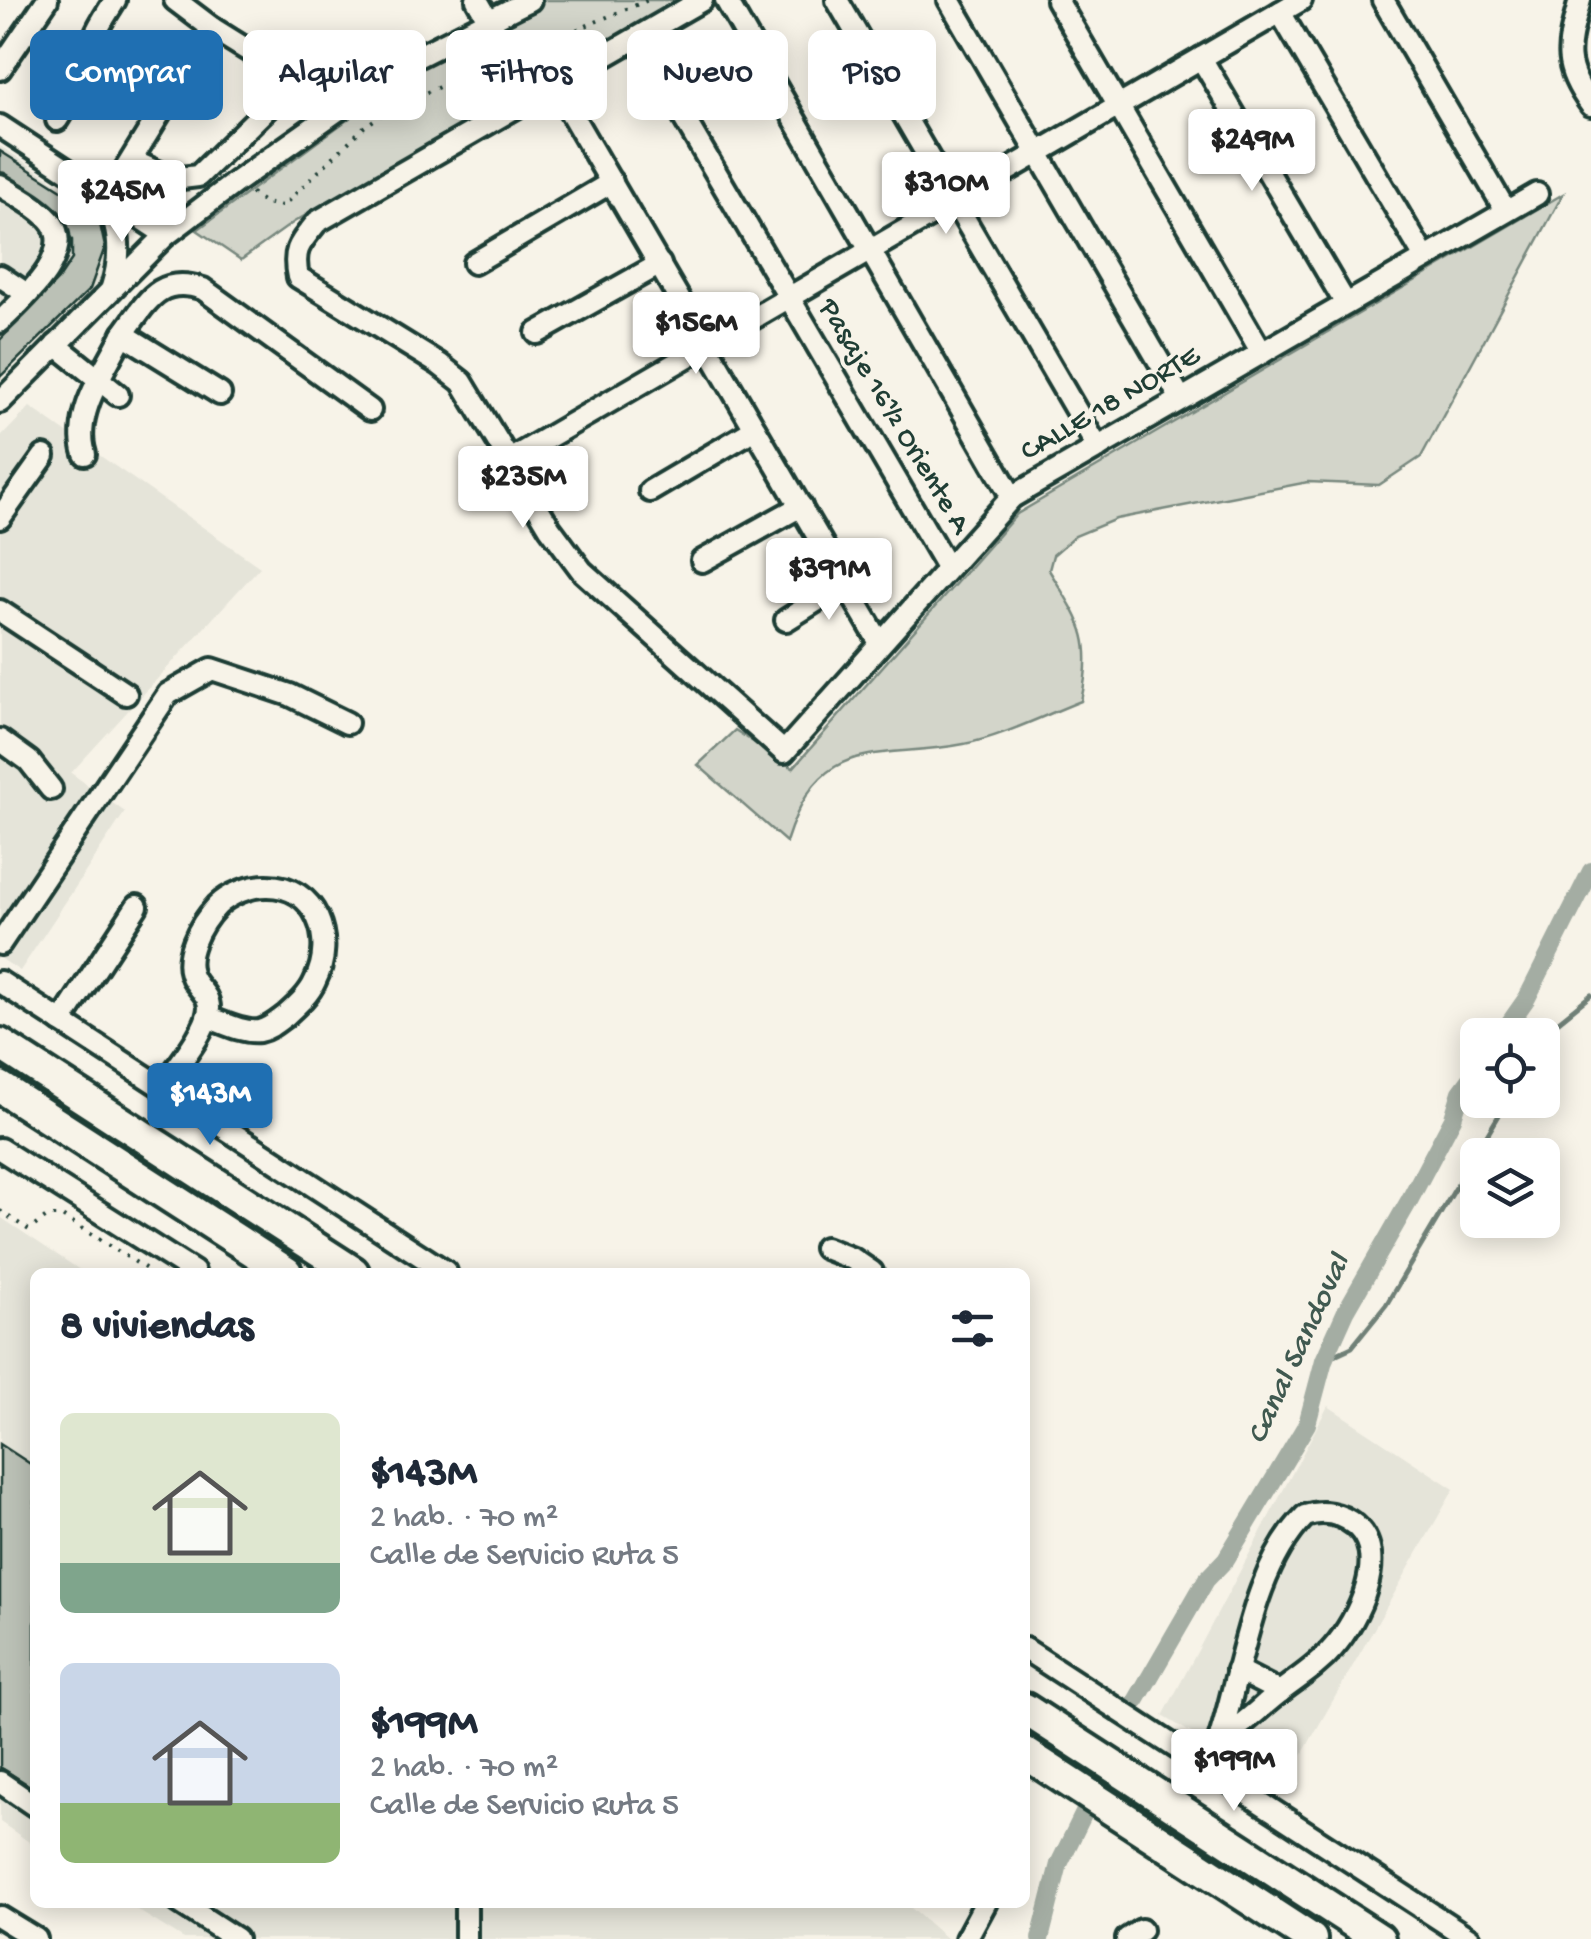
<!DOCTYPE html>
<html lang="es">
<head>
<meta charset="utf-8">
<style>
	body { margin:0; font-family:"Gochi Hand",sans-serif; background:#f6f6f7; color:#1f2937; height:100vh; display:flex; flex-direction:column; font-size:38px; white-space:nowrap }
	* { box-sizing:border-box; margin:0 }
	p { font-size:32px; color:#747a83 }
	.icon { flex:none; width:55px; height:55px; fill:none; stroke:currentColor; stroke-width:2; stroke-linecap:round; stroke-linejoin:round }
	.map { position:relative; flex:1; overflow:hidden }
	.details { position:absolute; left:30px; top:1268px; width:1000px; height:640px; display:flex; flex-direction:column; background:#fff; border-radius:15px; box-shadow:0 5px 25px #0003 }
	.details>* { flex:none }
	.banner { position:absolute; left:30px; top:30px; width:1000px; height:90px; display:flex; gap:20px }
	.fabs { position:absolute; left:1460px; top:1018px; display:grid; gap:20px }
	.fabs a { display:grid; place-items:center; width:100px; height:100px; border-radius:15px; background:#fff; box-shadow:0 5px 25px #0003; font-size:50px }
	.price { position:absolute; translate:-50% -85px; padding:0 22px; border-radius:10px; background:#fff; color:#222; font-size:32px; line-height:65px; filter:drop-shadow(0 2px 5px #0008) }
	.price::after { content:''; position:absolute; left:50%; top:60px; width:30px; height:22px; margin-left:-15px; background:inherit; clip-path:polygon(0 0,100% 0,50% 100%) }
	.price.selected { background:#1f6fb2; color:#fff }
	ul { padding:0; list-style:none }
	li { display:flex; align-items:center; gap:30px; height:250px; padding:0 30px }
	li span { display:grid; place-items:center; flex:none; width:280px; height:200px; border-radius:15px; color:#555 }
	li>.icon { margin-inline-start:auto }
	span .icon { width:120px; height:120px; fill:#fffc; stroke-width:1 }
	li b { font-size:42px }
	h2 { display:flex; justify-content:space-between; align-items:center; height:120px; padding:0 30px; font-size:42px }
	.tag { padding:0 35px; border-radius:15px; background:#fff; box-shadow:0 5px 25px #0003; font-size:35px; line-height:90px }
	.tag.selected { background:#1f6fb2; color:#fff }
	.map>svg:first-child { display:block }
	.built { fill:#e5e4d9 }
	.green { fill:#d3d5ca; stroke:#79897f; stroke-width:2.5 }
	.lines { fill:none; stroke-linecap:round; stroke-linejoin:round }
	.stream { stroke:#6f8077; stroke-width:5 }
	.canal { stroke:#a4ada3; stroke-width:18 }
	.building { fill:#bbc1b6; stroke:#1f3d34; stroke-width:2.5 }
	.minor-casing { stroke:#1f3d34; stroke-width:28 }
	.highway-casing { stroke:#1f3d34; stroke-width:38 }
	.path { stroke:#1f3d34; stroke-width:4; stroke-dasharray:2.5 8; stroke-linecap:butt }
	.minor { stroke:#f7f3e8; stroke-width:20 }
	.highway { stroke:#f7f3e8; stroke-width:30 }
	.labels { text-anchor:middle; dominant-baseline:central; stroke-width:8; stroke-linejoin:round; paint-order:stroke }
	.street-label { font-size:30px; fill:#1f3d34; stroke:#f7f3e8 }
	.water-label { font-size:32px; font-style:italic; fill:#405950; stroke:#f7f3e8 }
</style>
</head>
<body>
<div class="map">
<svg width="1591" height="1939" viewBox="0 0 1591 1939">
	<rect width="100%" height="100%" fill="#f7f3e8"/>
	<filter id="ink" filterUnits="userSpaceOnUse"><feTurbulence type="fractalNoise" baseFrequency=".01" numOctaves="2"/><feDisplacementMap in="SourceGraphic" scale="20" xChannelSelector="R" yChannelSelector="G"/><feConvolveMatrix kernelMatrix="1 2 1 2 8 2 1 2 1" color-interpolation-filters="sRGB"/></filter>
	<g filter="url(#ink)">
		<g class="built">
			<path d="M0,146L98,209L112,243L104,278L0,378Z"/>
			<path d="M30,407L260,567L71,773L125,812L20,971L0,958V438Z"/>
			<path d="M0,1217L83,1272H35V1846L0,1822Z"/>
			<path d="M1328,1406L1454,1489L1283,1788L1163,1716Z"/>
			<path d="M904,1902L947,1939H184L126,1903Z"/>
		</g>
		<g class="green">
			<path d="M538,0H682L294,222L241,260L197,230L418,68Z"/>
			<path d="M1563,194L1421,457L1379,485L1308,482L1116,519L1075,536L1053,555L1049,570C1081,622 1095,638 1081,701C1045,715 1001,737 964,744C873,761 821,733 786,842L698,765L735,730L793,768L1017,514Z"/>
		</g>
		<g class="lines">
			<g class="stream">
				<path d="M1542,1041L1550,1028L1591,995"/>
				<path d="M1324,1360L1352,1347L1386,1305L1508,1100"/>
			</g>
			<g class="canal">
				<path d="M1501,1035L1527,998L1591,871"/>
				<path d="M1136,1701L1206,1580L1226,1559L1307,1424L1324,1360L1346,1311L1409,1201L1453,1118L1461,1092L1478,1069"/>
				<path d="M1040,1939L1059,1864L1084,1813"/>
			</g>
		</g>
		<g class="building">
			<path d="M0,151L87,206L100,224L105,247L90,289L0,377V340L58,280L72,259V240L47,210L0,179Z"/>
			<path d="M0,1444L35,1467V1789L0,1767Z"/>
		</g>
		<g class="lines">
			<defs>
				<g id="minor">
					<path d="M115,0C104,19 86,40 93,62L167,102"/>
					<path d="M175,0L212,28"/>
					<path d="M477,0L534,98"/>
					<path d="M702,0L317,222C300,243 292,249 298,277L439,364L462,382L550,528L582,571L784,752L1012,497L1537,194"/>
					<path d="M726,0L1012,497"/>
					<path d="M837,0L1098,448"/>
					<path d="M949,0L1181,399"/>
					<path d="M1057,0L1262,353"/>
					<path d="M1383,0L1506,211"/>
					<path d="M1580,0C1568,46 1560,63 1591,105"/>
					<path d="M1280,12L1425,258"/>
					<path d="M637,38L947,567"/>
					<path d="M1201,58L1346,304"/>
					<path d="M0,69L47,0"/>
					<path d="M555,86L880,643"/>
					<path d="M57,120L93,62"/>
					<path d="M0,126L166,235"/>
					<path d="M0,185C16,196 40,207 52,223C75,256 21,301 0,322"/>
					<path d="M103,192C119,224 123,253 112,287"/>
					<path d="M109,196L212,28L286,74L287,89L198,176L173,179L131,160"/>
					<path d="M474,263L612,182"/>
					<path d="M0,276L27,294"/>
					<path d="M537,333L660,264"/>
					<path d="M123,334C147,302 159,274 203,289L370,410"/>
					<path d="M56,345L118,395"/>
					<path d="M0,402L166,235L236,182L403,64L530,0"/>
					<path d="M85,454C72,413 106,369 123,334L220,394"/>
					<path d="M511,459L1301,0"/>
					<path d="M650,491L755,429"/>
					<path d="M0,518L44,456"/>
					<path d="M702,561L801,506"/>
					<path d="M0,611L126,694"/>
					<path d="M786,620L845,583"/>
					<path d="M0,740L29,761L51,789"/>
					<path d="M0,944L168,694L212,669L290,695L347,723"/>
					<path d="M0,982L446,1272"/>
					<path d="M61,1022L137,906"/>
					<path d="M162,1088C175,1069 208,1030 209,1008C209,996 201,991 195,982C179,959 201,923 217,906C229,894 250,886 266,886C317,885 336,940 315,981C309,995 296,1006 285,1016C277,1022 269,1029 259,1031C242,1033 222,1022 207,1017"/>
					<path d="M0,1149L194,1272"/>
					<path d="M825,1248L853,1259L872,1272"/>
					<path d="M1025,1649L1470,1939"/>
					<path d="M1237,1670L1280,1692"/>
					<path d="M1209,1768C1241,1692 1245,1577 1305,1516C1322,1510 1340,1513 1355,1525C1390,1555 1358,1620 1333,1648C1318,1666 1298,1678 1280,1692C1259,1708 1243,1726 1220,1739"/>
					<path d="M0,1782L35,1806"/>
					<path d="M179,1902L236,1939"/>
					<path d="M466,1902V1939"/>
					<path d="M0,1917L36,1939"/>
					<path d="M966,1939L986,1902"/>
					<path d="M1127,1939L1141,1930"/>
				</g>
				<g id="highway">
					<path d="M0,1044L353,1272"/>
					<path d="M0,1087L286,1272"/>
					<path d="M1025,1709L1379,1939"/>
					<path d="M1025,1753L1311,1939"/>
				</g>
			</defs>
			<use href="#minor" class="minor-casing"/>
			<use href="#highway" class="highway-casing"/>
			<g class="path">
				<path d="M528,50L648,0"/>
				<path d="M251,193L265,203L283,206L364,127L394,106L496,63"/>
				<path d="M153,203L177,202"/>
				<path d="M0,1211L29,1230L48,1216H62L151,1272"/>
			</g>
			<use href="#minor" class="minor"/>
			<use href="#highway" class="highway"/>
		</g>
	</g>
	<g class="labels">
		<g class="street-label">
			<text transform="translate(1111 405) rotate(-30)">CALLE 18 NORTE</text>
			<text transform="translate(893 417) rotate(59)">Pasaje 16½ Oriente A</text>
		</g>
		<g class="water-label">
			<text transform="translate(1300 1350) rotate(-65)">Canal Sandoval</text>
		</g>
	</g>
</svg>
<div class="fabs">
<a><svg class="icon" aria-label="locate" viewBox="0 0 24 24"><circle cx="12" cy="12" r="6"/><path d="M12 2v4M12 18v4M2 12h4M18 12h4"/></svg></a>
<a><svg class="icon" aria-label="layers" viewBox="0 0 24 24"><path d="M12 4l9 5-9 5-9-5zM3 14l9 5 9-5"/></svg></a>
</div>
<b class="price" style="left:1252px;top:194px">$249M</b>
<b class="price" style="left:946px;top:237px">$310M</b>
<b class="price" style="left:122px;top:245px">$245M</b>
<b class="price" style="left:696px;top:377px">$156M</b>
<b class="price" style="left:523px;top:531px">$235M</b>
<b class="price" style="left:829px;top:623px">$391M</b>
<b class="price selected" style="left:210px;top:1148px">$143M</b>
<b class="price" style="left:1234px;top:1814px">$199M</b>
<div class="banner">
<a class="tag selected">Comprar</a>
<a class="tag">Alquilar</a>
<a class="tag">Filtros</a>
<a class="tag">Nuevo</a>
<a class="tag">Piso</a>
</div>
<section class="details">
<h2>8 viviendas<svg class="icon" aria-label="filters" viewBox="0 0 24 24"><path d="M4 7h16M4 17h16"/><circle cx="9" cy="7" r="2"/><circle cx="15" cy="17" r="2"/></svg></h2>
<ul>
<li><span style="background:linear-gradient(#dfe7d0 75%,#7fa58c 0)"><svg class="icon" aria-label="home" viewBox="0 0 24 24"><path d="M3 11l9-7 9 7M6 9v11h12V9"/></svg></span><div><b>$143M</b><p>2 hab. · 70 m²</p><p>Calle de Servicio Ruta 5</p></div></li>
<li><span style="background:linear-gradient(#c9d6e8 70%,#8fb573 0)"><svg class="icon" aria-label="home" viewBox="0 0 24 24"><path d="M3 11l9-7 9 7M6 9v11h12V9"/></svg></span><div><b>$199M</b><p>2 hab. · 70 m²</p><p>Calle de Servicio Ruta 5</p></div></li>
</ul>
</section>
</div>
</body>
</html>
